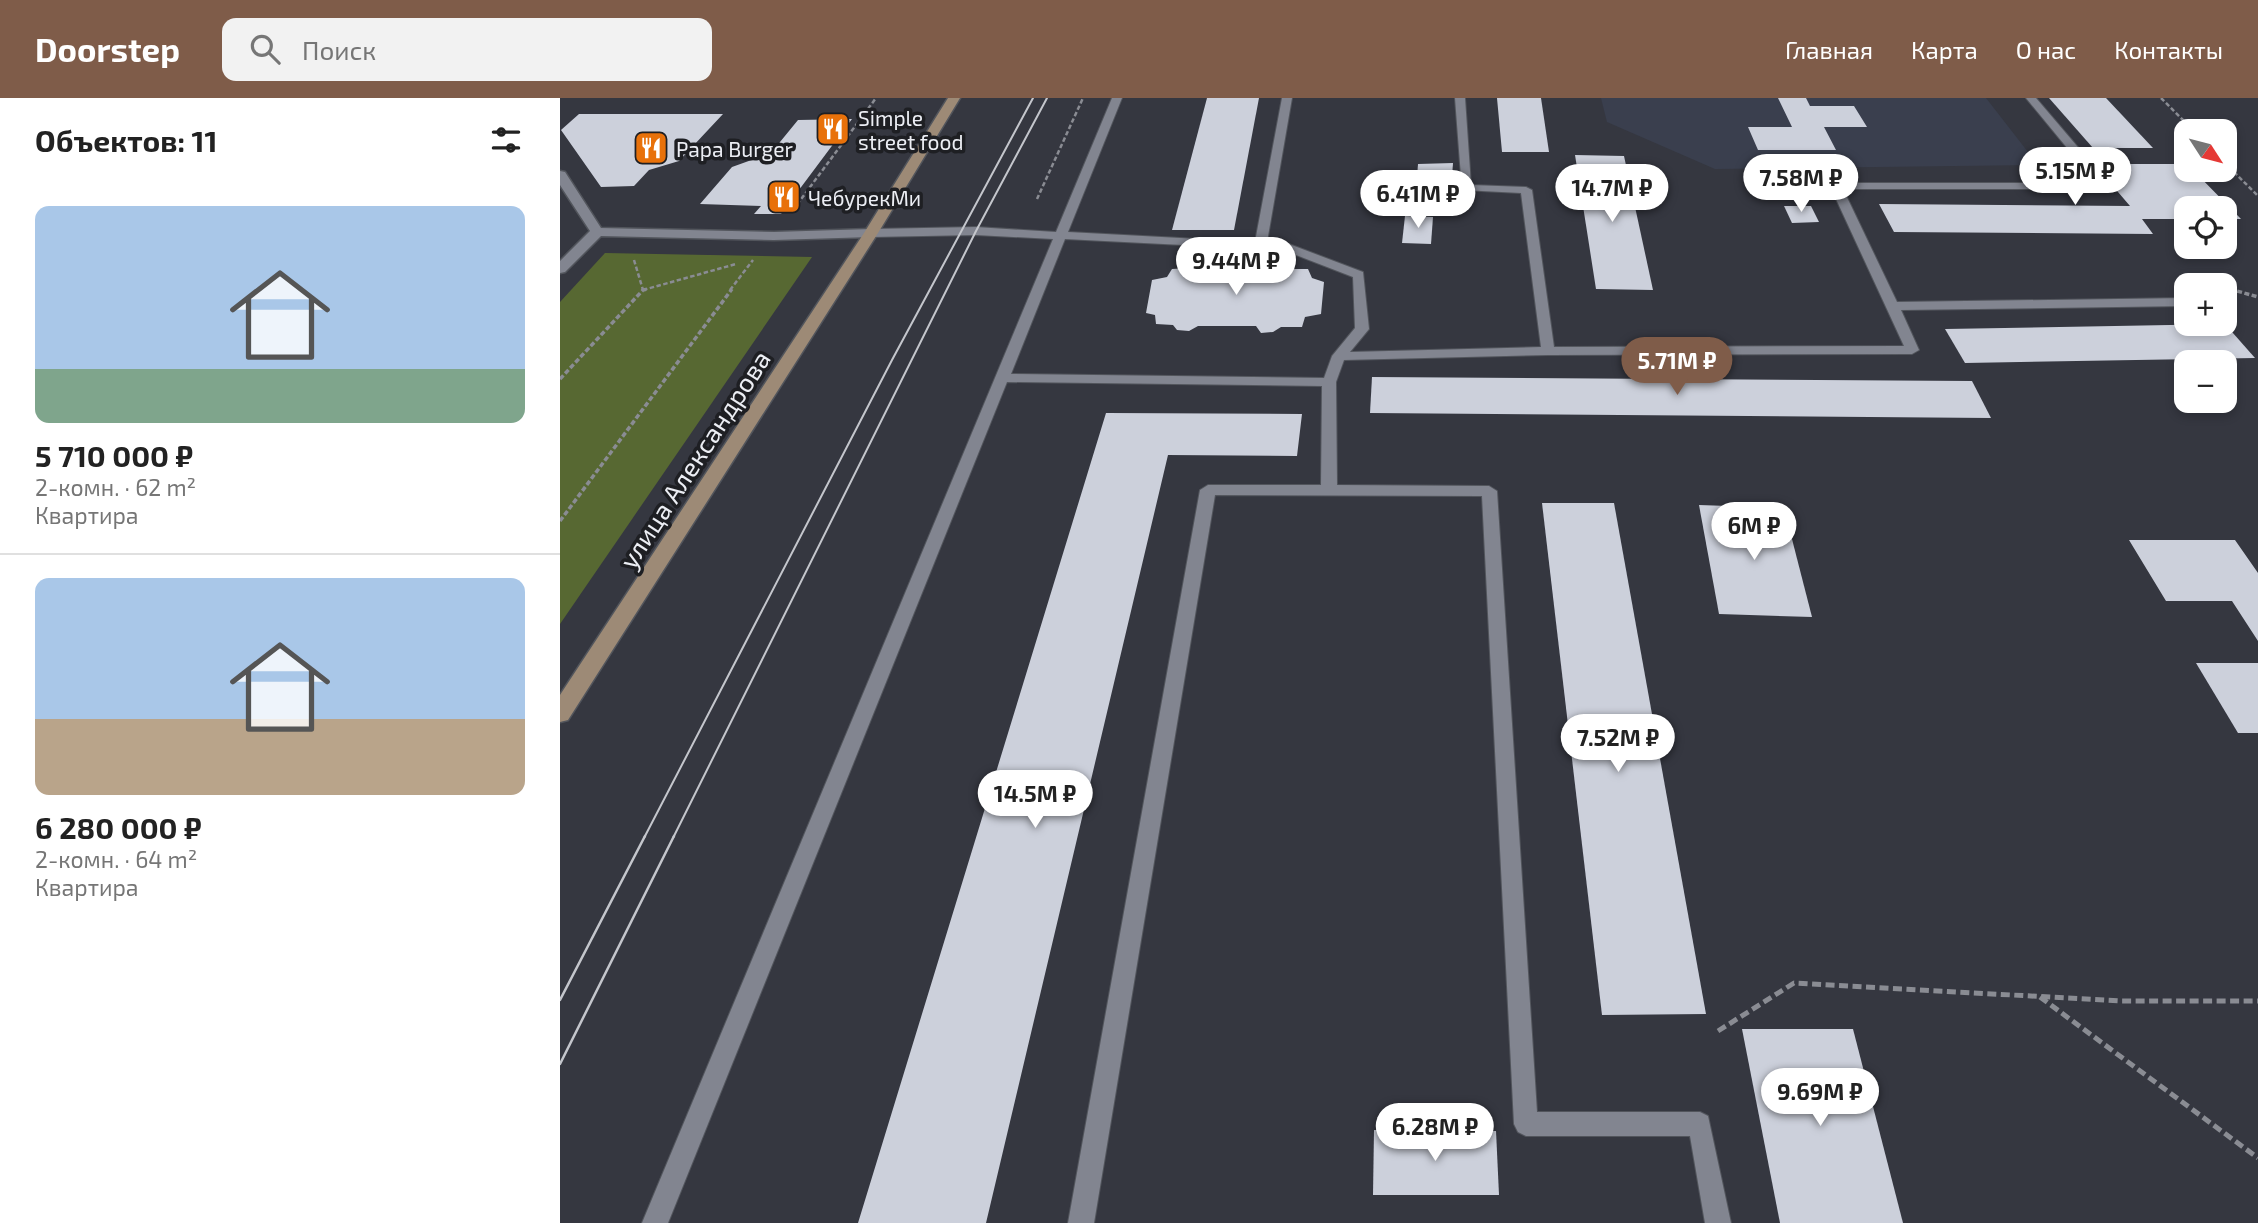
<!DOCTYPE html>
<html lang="ru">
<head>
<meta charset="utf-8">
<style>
	body { margin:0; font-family:"Exo 2",sans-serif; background:#f2f2f2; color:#222; height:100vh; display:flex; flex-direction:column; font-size:26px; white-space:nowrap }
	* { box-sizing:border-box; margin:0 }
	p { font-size:23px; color:#767676 }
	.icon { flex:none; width:38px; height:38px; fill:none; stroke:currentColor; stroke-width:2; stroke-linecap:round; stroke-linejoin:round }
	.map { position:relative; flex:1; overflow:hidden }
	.panel { display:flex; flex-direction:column; background:#fff; width:560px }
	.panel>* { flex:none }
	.needle { width:46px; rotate:126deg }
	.controls { position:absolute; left:1614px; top:21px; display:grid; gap:14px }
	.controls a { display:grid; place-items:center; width:63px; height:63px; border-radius:14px; background:#fff; box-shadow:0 4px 10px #0003; font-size:35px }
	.price { position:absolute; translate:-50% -60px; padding:0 16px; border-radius:24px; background:#fff; color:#222; font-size:23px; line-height:46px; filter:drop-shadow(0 2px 4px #0008) }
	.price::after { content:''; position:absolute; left:50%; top:42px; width:21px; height:16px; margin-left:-10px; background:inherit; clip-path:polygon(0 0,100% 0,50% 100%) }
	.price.on { background:#7f5c49; color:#fff }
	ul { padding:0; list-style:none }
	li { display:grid; align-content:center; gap:14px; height:371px; padding:0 35px }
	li+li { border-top:2px solid #e0e0e0 }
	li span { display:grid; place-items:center; height:217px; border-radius:14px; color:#555 }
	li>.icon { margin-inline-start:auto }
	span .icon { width:126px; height:126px; fill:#fffc; stroke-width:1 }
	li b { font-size:30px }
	h2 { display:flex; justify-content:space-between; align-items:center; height:84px; padding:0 35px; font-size:30px }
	header { display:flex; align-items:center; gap:42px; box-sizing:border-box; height:98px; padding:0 35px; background:#7f5c49; color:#fff }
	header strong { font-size:33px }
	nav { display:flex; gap:38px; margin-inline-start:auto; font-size:24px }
	.search { width:490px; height:63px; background:#f2f2f2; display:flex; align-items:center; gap:18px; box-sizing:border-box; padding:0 24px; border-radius:14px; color:#767676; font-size:26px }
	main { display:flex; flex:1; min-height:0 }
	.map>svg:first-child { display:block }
	.built { fill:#3a3f4e }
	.green { fill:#576832 }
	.building { fill:#ccd0db }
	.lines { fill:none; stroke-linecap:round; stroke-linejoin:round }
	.lane-casing { stroke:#52555c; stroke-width:2 }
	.street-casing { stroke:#52555c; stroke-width:3 }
	.secondary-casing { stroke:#52555c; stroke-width:3 }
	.path-far2 { stroke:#8a8c93; stroke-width:2.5; stroke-dasharray:4.5 2.5; stroke-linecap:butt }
	.path-far1 { stroke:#8a8c93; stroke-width:3.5; stroke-dasharray:5 2.5; stroke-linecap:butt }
	.path { stroke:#8a8c93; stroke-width:5; stroke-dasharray:9 4.5; stroke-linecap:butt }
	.lane { fill:#828590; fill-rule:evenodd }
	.street { fill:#828590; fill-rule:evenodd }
	.secondary { fill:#9d8a76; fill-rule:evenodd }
	.tram-far1 { stroke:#c4c6cc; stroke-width:2 }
	.tram { stroke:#c4c6cc; stroke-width:2.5 }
	.labels { text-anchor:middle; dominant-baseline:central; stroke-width:7; stroke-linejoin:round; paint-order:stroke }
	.far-poi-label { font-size:21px; fill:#eceef4; stroke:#1e1f23; text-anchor:start }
	.street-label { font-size:26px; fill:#eceef4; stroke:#1e1f23 }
</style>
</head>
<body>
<header>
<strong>Doorstep</strong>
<div class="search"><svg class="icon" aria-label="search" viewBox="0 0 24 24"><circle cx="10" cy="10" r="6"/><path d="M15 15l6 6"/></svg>Поиск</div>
<nav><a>Главная</a><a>Карта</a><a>О нас</a><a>Контакты</a></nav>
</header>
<main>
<section class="panel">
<h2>Объектов: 11<svg class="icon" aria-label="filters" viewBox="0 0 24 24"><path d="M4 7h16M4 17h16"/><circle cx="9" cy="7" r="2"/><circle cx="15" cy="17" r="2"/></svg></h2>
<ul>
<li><span style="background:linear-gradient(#a9c7e8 75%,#7fa58c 0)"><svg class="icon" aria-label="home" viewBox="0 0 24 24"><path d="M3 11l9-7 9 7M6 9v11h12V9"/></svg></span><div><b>5 710 000 ₽</b><p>2-комн. · 62 m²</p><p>Квартира</p></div></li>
<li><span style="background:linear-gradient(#a9c7e8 65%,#b9a48a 0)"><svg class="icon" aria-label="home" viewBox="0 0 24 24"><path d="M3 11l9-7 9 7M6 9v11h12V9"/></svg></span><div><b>6 280 000 ₽</b><p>2-комн. · 64 m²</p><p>Квартира</p></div></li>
</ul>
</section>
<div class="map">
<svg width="1698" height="1125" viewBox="0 0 1698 1125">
	<rect width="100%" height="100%" fill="#353740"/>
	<path class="built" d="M1041,0H1426L1478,67L1155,71L1047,24Z"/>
	<path class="green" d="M45,155L252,159L0,526V204Z"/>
	<g class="building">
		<path d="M647,0H699L674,132H612Z"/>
		<path d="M937,0H981L989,54H942Z"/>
		<path d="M1218,0H1246L1250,8H1294L1307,29H1264L1276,52H1198L1188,29H1232Z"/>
		<path d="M1489,0H1546L1593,50H1533Z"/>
		<path d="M19,16H163L119,63L89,72L74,88L41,89L1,32Z"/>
		<path d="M292,21L221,116H194L201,108L140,106L172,69L211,55L238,22Z"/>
		<path d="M1015,57L1064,58L1093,192L1036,191Z"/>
		<path d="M893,65L892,79H857L858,66Z"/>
		<path d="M1534,66H1626V72H1633L1681,121H1664V110H1626V121H1582L1593,136L1334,134L1319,106L1570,108Z"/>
		<path d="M1224,108H1251L1259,124L1232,125Z"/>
		<path d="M845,118L873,119L871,146L842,145Z"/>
		<path d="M633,165H656L664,171L695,172L704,166H727L733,171H748L752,180L764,184L761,216L745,219L742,229H721L713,234L701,235L696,228H638L629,233L617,232L613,227L596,226L595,217L586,215L592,182L607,179L612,171L629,170Z"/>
		<path d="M1665,226L1695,260L1405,265L1385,231Z"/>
		<path d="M812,279L1412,283L1431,320L810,315Z"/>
		<path d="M546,315L742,316L737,358L608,357L426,1125H298Z"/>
		<path d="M982,405H1054L1146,916L1042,917Z"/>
		<path d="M1139,407L1224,410L1252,519L1159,516Z"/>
		<path d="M1569,442H1675L1698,475V543L1672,503H1606Z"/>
		<path d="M1636,565H1698V635H1678Z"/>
		<path d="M1182,931H1293L1343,1125H1220Z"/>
		<path d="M814,1032L936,1033L939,1097H813Z"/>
	</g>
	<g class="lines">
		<defs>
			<path id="lane" d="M552,0H562L508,134L695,144L722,0H732L707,144L729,146L803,174L809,231L790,254L981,249L961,95L902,92L895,0H905L911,87L966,89L972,92L994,249L1344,248L1270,88L1276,85H1536L1466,0H1476L1551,88L1545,91H1283L1337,204L1626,200V208L1341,212L1359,252L1352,256L988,257L784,262L776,284L777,387L929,388L937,393L977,1014H1140L1148,1018L1171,1125H1145L1130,1038H966L958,1034L954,1026L922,398L655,397L534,1125H508L640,392L648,387H761L762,288L447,284L108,1125H82L493,141L416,137L311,139L305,135L311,131L416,129L496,134ZM505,141L723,152L793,179L795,230L772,258L764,280L451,276Z"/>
			<path id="street" d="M0,73L5,74L41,130L214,134L311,131L318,135L311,139L214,142L41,138L5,174L0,175V163L30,133L0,87Z"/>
			<path id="secondary" d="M388,0H400L318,135L8,622L0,624V597L304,135Z"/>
		</defs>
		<use href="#lane" class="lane-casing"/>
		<use href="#street" class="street-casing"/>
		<use href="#secondary" class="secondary-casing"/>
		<g class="path-far2">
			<path d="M1601,0L1634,33"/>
			<path d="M1664,64L1698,98"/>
			<path d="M477,101L523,0"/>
			<path d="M233,112L316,0"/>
			<path d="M74,162L83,192"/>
			<path d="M1643,187H1659"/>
			<path d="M1664,189L1676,192"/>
			<path d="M83,192L176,166"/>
			<path d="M170,192L193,162"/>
		</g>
		<g class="path-far1">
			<path d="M1670,191L1698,199"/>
			<path d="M0,281L83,192L88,191"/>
			<path d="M0,423L172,191"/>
		</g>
		<g class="path">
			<path d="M1480,899L1698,1060"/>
			<path d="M1158,933L1234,885L1561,903H1698"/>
		</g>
		<use href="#lane" class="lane"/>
		<use href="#street" class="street"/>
		<use href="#secondary" class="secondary"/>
		<g class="tram-far1">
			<path d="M84,740L332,262L473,0"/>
			<path d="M113,740L416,133L487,0"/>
		</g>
		<g class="tram">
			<path d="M0,902L85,738"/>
			<path d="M0,966L114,738"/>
		</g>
	</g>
	<defs>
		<symbol id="restaurant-square" viewBox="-11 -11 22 22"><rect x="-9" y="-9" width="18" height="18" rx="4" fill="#e8710a" stroke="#1e1f23"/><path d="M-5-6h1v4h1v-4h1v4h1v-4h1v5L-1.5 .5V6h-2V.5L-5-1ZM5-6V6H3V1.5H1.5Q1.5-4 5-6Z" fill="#fff"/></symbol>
	</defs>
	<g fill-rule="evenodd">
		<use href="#restaurant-square" x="254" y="12" width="38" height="38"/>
		<use href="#restaurant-square" x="72" y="31" width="38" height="38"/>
		<use href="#restaurant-square" x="205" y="80" width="38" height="38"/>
	</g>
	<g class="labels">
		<g class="far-poi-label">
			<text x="298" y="19">Simple<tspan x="298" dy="24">street food</tspan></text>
			<text x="116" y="50">Papa Burger</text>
			<text x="248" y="99">ЧебурекМи</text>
		</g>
		<g class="street-label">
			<text transform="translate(134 361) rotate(-57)">улица Александрова</text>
		</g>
	</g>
</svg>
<div class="controls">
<a><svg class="needle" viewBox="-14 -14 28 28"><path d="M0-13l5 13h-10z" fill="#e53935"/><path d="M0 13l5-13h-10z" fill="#767676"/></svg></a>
<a><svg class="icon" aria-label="locate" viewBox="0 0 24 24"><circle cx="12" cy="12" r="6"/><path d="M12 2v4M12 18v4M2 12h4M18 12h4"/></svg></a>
<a>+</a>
<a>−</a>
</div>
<b class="price" style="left:1515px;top:109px">5.15M ₽</b>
<b class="price" style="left:1241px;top:116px">7.58M ₽</b>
<b class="price" style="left:1052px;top:126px">14.7M ₽</b>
<b class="price" style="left:858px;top:132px">6.41M ₽</b>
<b class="price" style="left:676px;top:199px">9.44M ₽</b>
<b class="price on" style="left:1117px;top:299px">5.71M ₽</b>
<b class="price" style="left:1194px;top:464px">6M ₽</b>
<b class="price" style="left:1058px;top:676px">7.52M ₽</b>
<b class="price" style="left:475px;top:732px">14.5M ₽</b>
<b class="price" style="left:1260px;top:1030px">9.69M ₽</b>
<b class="price" style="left:875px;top:1065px">6.28M ₽</b>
</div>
</main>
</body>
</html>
